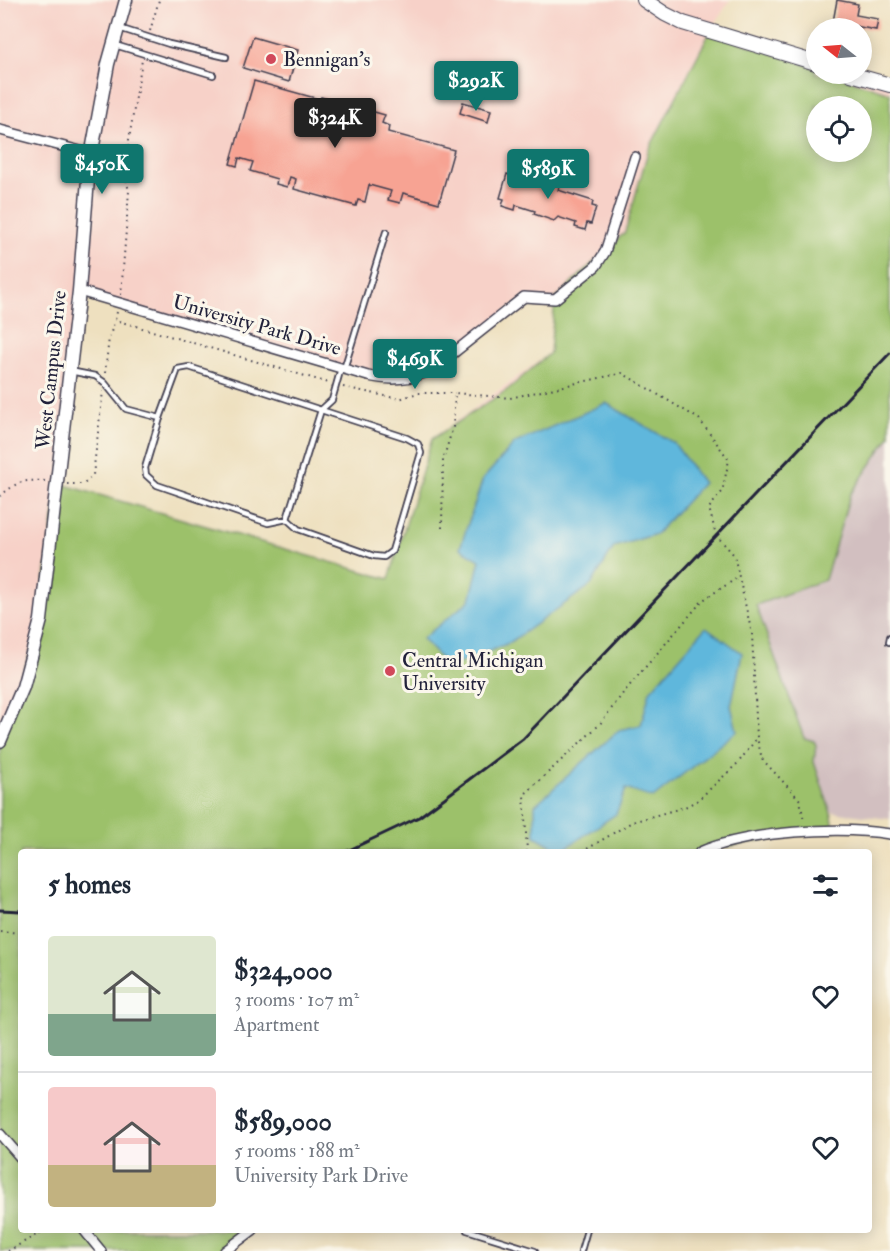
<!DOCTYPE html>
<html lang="en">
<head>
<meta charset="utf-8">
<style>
	body { margin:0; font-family:"IM FELL Double Pica",serif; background:#f2f2f3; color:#1f2937; height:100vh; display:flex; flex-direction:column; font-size:22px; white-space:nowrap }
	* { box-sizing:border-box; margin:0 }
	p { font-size:20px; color:#747a83 }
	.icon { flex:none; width:33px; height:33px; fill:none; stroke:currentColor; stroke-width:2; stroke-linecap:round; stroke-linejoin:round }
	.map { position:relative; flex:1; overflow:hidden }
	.details { position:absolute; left:18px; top:849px; width:854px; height:384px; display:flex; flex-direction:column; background:#fff; border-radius:6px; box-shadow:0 3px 15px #0003 }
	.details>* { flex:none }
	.needle { width:39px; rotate:287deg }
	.fabs { position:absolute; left:806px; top:18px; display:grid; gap:12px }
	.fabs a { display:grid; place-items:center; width:66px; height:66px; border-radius:50%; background:#fff; box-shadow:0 3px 15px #0003; font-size:30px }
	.price { position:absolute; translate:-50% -51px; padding:0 14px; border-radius:6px; background:#0f766e; color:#fff; font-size:20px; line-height:39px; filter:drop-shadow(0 2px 3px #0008) }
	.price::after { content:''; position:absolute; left:50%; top:36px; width:18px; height:14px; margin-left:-9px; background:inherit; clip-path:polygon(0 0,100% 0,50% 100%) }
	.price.active { background:#222; color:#fff }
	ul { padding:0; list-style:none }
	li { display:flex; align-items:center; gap:18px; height:150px; padding:0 30px }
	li+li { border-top:2px solid #e0e1e3 }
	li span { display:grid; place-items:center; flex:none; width:168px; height:120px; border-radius:6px; color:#555 }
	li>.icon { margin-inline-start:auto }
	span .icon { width:72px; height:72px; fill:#fffc; stroke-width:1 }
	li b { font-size:26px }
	h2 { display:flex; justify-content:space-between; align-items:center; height:72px; padding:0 30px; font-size:26px }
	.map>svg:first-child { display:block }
	.built { fill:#f7d1c8; fill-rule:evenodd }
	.industrial { fill:#d2bfc0 }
	.green { fill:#9cc16b; stroke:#5f7253; stroke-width:1.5; fill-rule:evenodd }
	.water { fill:#5fb7dc; stroke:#406c8c; stroke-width:1.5 }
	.building { fill:#f7a393 }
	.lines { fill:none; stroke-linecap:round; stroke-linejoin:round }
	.service-casing { stroke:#413e4f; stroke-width:8 }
	.minor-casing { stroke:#413e4f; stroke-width:12 }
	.tertiary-casing { stroke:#413e4f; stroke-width:15 }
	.secondary-casing { stroke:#413e4f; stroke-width:16 }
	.path { stroke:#413e4f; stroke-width:2; stroke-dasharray:1.5 4.5; stroke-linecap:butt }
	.service { stroke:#fff; stroke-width:4.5 }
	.minor { stroke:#fff; stroke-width:9 }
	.tertiary { stroke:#fff; stroke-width:12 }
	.secondary { stroke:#fff; stroke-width:14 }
	.rail { stroke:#22223b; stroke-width:3 }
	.poi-dot { fill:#d1495b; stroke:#fbf7ec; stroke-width:2 }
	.labels { text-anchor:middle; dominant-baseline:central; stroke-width:6; stroke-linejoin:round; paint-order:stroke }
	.poi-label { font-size:20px; fill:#22223b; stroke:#fbf7ec; text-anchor:start }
	.street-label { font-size:20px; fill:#22223b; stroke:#fbf7ec }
</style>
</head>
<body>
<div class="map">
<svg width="890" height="1251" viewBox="0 0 890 1251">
	<rect width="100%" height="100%" fill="#fbf7ec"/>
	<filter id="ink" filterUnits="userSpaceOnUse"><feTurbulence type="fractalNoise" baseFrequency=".0167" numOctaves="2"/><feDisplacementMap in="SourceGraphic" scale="12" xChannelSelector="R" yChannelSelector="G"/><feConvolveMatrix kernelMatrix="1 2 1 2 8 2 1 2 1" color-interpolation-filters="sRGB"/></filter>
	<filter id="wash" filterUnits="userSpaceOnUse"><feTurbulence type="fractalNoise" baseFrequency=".008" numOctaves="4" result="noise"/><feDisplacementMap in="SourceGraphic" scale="24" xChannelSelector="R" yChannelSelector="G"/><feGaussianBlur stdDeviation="1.35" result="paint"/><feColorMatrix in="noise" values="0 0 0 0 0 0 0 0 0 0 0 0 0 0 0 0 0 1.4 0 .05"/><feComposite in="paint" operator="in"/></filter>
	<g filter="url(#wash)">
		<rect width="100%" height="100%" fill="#eee0bf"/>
		<path class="built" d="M0,0H730L710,32L816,74H851L890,85V436L814,762L832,816L21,852V1230L0,1251ZM816,106H861V152H816ZM80,292L387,380L432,370L524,297L555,299L550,353L432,439L389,579L58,483Z"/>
		<path class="industrial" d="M890,370V819L814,810L740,557Z"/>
		<path class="green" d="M710,32L816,68V74H833L890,93V436L850,495L825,580L756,605L804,738L814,741L816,745L814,762L832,816L834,831L804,832L700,852H21V1230H253L225,1251H0V738L38,630L58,483L389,579L432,439L507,390L550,353L555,299L625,232L648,151ZM816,106H861V152H816Z"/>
		<g class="water">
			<path d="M606,403L674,443L703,483L656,534L614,547L591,585L509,643L449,667L422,639L470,600L480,560L460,548L483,479L515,443Z"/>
			<path d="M706,627L742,653L731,706L737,731L653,798L626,789L616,814L561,851L535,836V805L619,730L641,725L650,691Z"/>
		</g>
		<g id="blocks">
			<g class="building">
				<path d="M837,0L858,4L856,15L878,19L876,30L833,22Z"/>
				<path d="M253,37L298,50L289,82L243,68Z"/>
				<path d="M254,81L315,98L312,107L317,109L321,97L385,115L382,123L389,126L388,132L454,150L439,203L403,193L400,203L388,200L391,191L369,185L365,202L358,200L356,206L294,189L296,179L290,177L287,187L276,184L277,179L250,171L253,162L239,158L237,166L230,164Z"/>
				<path d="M463,102L491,110L488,122L460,113Z"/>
				<path d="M553,168L564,171L558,190L593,201L592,206L596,207L591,224L587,223L585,230L575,227L576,223L558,217L554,221L534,214L535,211L516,205L515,210L502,206L504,199L500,198L507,174L547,187Z"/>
			</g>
		</g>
	</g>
	<g filter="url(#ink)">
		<use href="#blocks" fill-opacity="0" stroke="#413e4f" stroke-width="1.5"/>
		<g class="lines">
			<defs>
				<g id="service">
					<path d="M119,28L169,44L226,57"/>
					<path d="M115,45L213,75"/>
					<path d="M344,369L386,232"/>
					<path d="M70,371L95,376L104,382L126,409L160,418L145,468L146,475L157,485L268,523L287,519L321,410L332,400L341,368"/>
					<path d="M160,418L178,369L189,367L407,438L418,444L421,453L392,551L384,557L374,556L298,529L287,519"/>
					<path d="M889,642L890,637"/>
					<path d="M467,1230L535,1251"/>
					<path d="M581,1251L587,1230"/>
				</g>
				<g id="minor">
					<path d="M0,130L92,154"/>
					<path d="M79,291L368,376C391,381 409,380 432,370L524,297L555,299L596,266L605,252L635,157"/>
					<path d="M700,852C748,831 839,826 890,834"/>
					<path d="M0,1134L21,1158"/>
					<path d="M84,1230L101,1251"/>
					<path d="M225,1251L253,1230"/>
				</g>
				<path id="tertiary" d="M0,741L23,687L41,620L79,291L89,167L108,64L126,0"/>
				<g id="secondary">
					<path d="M644,0L665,14L683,23L816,63"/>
					<path d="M851,74L890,85"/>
				</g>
			</defs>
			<use href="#service" class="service-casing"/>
			<use href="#minor" class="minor-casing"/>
			<use href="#tertiary" class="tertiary-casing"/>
			<use href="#secondary" class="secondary-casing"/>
			<g class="path">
				<path d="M150,31L159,0"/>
				<path d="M121,295L129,191L124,170L142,60"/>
				<path d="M117,312L115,320L329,383"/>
				<path d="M105,373L109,338L115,320"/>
				<path d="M343,387L399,399L418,393H455"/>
				<path d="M67,484H84L93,475L103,391"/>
				<path d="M0,496C20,480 22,480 48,481"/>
				<path d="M442,528L443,460L453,427L455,393L510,398L622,373L699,419L729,460L722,492L709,508L716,535L734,555L752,634L757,738L762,759L800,800L804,821"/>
				<path d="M527,852L524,795L600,724L624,692L703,600L737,578"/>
				<path d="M582,852L632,822L685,807L698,800L738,763L757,738"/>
				<path d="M0,931L21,933"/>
				<path d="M8,1251L45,1230"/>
			</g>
			<use href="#service" class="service"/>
			<use href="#minor" class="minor"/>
			<use href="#tertiary" class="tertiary"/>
			<use href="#secondary" class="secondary"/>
			<g class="rail">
				<path d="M345,852L419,817L523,739L890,353"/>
				<path d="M0,910L21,911"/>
			</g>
		</g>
	</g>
	<g class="poi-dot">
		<circle cx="271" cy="59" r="6"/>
		<circle cx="390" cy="671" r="6"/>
	</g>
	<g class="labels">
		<g class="poi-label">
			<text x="283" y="59">Bennigan's</text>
			<text x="402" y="660">Central Michigan<tspan x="402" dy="23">University</tspan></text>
		</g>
		<g class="street-label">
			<text transform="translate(257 325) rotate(16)">University Park Drive</text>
			<text transform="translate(51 370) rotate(-84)">West Campus Drive</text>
		</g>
	</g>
</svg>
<div class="fabs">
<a><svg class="needle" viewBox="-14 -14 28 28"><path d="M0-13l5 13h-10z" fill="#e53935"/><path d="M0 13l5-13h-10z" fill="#747a83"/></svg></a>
<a><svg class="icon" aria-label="locate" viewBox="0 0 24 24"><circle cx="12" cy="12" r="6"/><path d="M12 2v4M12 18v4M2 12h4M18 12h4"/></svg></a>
</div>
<b class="price" style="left:476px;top:112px">$292K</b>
<b class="price active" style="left:335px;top:149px">$324K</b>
<b class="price" style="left:102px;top:195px">$450K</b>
<b class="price" style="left:548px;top:200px">$589K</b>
<b class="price" style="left:415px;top:390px">$469K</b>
<section class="details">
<h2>5 homes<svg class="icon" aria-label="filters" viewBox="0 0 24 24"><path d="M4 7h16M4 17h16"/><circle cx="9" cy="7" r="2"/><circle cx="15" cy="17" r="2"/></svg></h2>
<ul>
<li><span style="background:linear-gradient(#dfe7d0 65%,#7fa58c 0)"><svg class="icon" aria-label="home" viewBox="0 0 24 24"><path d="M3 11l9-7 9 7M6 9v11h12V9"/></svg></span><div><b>$324,000</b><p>3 rooms · 107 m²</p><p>Apartment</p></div><svg class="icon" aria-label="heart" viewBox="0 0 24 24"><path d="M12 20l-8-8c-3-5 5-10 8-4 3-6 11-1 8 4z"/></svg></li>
<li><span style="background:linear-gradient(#f6c9c9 65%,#c2b280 0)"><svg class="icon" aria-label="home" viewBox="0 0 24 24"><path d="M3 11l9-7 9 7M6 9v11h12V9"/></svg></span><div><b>$589,000</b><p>5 rooms · 188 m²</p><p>University Park Drive</p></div><svg class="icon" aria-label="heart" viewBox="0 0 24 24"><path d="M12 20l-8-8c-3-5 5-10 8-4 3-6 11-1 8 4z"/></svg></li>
</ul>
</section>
</div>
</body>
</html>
